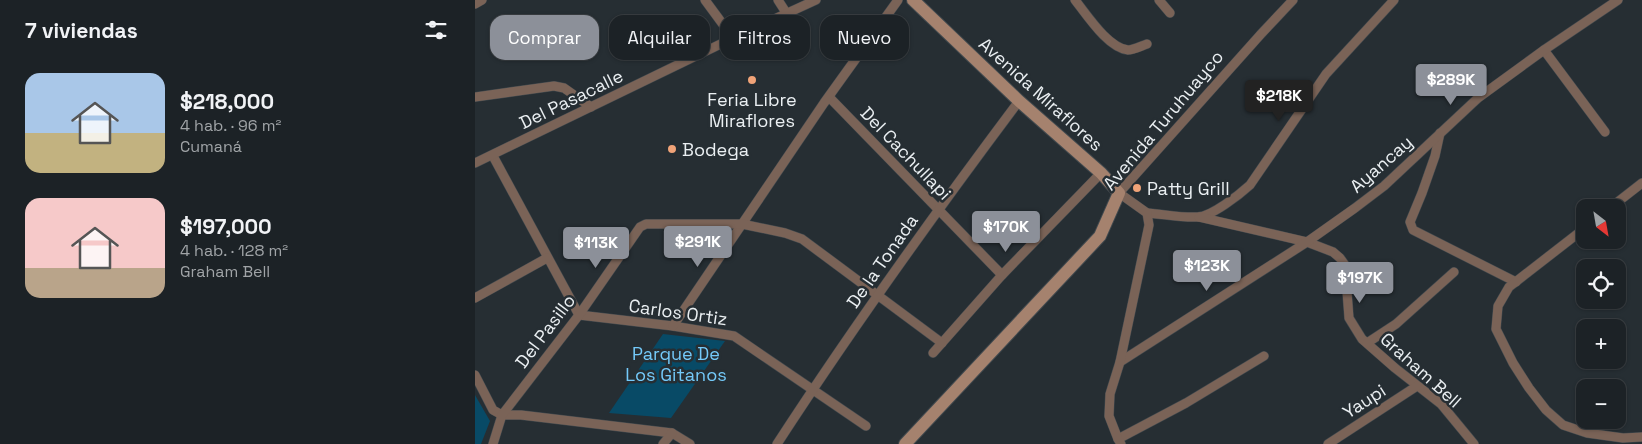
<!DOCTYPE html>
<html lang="es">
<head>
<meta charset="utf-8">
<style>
	body { margin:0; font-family:"Space Grotesk",sans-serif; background:#252a2e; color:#f1f3f6; height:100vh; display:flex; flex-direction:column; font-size:19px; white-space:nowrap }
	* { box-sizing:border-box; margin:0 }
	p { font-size:16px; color:#a0a4a7 }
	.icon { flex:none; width:28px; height:28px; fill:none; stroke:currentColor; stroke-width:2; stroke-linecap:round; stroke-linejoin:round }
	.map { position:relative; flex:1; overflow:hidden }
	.panel { display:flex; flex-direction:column; background:#1c2226; width:475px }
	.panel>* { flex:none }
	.top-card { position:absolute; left:15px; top:15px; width:475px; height:45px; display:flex; gap:10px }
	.needle { width:32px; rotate:149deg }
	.controls { position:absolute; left:1101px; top:199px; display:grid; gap:10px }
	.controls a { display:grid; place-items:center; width:50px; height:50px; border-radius:10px; background:#1c2226; box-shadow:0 1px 4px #0004,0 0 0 1px #3a3f43; font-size:25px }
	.price { position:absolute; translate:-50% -42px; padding:0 11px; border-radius:5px; background:#8c9099; color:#fff; font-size:16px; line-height:32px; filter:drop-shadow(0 1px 2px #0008) }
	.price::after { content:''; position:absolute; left:50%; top:30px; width:15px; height:11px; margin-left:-8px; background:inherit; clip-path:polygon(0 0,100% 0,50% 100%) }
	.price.active { background:#222; color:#fff }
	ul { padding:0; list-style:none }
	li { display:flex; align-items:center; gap:15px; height:125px; padding:0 25px }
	li span { display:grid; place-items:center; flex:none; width:140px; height:100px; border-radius:15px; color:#555 }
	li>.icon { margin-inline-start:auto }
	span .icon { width:60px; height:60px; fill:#fffc; stroke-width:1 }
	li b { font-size:21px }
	h2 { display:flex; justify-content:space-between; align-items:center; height:60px; padding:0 25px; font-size:21px }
	.pill { padding:0 18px; border-radius:15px; background:#1c2226; box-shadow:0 1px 4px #0004,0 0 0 1px #3a3f43; font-size:18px; line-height:45px }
	.pill.active { background:#8c9099; color:#fff }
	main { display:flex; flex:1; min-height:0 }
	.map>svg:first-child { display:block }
	.green { fill:#084a66 }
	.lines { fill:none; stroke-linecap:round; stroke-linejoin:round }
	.street-casing { stroke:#41494e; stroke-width:10 }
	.secondary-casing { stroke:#41494e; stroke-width:14 }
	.street { stroke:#7a6357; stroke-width:9 }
	.secondary { stroke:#a5826e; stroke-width:12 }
	.poi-dot { fill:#f0a378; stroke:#262e33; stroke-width:2 }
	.labels { text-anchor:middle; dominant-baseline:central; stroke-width:5; stroke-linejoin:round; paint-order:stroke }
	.street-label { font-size:18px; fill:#eaeff2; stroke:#262e33 }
	.poi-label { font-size:18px; fill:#eaeff2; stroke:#262e33; text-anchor:start }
	.park-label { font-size:18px; fill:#74cafa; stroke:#262e33 }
</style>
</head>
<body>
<main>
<section class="panel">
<h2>7 viviendas<svg class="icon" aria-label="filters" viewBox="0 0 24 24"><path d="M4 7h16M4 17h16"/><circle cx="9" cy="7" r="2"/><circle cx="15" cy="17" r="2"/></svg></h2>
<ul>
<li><span style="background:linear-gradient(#a9c7e8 60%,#c2b280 0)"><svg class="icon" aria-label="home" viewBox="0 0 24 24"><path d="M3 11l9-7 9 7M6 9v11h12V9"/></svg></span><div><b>$218,000</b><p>4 hab. · 96 m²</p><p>Cumaná</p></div></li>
<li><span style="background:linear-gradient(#f6c9c9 70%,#b9a48a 0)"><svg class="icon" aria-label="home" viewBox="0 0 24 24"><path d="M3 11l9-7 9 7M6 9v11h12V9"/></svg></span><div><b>$197,000</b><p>4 hab. · 128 m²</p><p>Graham Bell</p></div></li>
</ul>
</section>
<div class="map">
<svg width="1167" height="444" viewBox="0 0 1167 444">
	<rect width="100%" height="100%" fill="#262e33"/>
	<g class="green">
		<path d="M188,334L250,341L196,418L134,413Z"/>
		<path d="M0,395L15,421L6,444H0Z"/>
	</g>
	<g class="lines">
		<defs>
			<g id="street">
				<path d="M230,0L258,38"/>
				<path d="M303,0L312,14"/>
				<path d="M600,0C612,15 633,48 653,50C659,50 666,46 672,44"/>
				<path d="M684,0L695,13"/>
				<path d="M0,4L7,0"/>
				<path d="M1069,50L1130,132"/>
				<path d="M0,97L79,86L89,88L116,107"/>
				<path d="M354,97L527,275"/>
				<path d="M965,133L960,156L947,193L935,222L938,230L1041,282"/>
				<path d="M18,156L104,315L198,326L259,336L391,426"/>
				<path d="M0,163L258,38L341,0"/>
				<path d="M1135,208L1167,183"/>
				<path d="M672,213C688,214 706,218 723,217C737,216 764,195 775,185L851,74L919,0"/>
				<path d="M724,217L832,242L858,252L865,258L870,265L874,318L887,339L920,368L966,404L999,444"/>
				<path d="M1110,228L1034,287L1023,306L1021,329L1038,363L1054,388L1071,410L1088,425L1112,433L1148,438L1167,437"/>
				<path d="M0,298L72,258"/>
				<path d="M198,326L349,103L423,0"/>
				<path d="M892,343L921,324L979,272"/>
				<path d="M458,353L527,275L626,173"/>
				<path d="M645,362L832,242L880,208L909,186L1003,98L1069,50L1143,0"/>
				<path d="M0,375L18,410L27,415H46L197,433L215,444"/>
				<path d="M643,439L711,403L789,356"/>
				<path d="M18,444L27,415L104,315L165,227L171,224H267L310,233L327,239L467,343"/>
				<path d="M188,444L197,433"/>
				<path d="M302,444C378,327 460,213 544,101"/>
				<path d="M646,444L643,439L634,416L635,394L645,362L674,225L672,213L644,193L786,34L818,0"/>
				<path d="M853,444L942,386"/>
			</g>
			<path id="secondary" d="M430,444L625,236L644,193L626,173L544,101L438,0"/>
		</defs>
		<use href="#street" class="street-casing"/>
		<use href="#secondary" class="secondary-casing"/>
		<use href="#street" class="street"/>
		<use href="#secondary" class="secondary"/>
	</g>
	<g class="poi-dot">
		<circle cx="277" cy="80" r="5"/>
		<circle cx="197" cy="149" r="5"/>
		<circle cx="662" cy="188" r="5"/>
	</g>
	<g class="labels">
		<g class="street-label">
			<text transform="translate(566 94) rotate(42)">Avenida Miraflores</text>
			<text transform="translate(96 99) rotate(-26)">Del Pasacalle</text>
			<text transform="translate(688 120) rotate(-50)">Avenida Turuhuayco</text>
			<text transform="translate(431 153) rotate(46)">Del Cachullapi</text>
			<text transform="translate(906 164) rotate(-41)">Ayancay</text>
			<text transform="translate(407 261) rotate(-55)">De la Tonada</text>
			<text transform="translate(203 312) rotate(8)">Carlos Ortiz</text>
			<text transform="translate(70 331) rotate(-53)">Del Pasillo</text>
			<text transform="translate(946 370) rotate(42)">Graham Bell</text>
			<text transform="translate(889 401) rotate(-33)">Yaupi</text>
		</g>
		<g class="poi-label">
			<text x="277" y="99" text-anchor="middle">Feria Libre<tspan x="277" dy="21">Miraflores</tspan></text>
			<text x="207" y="149">Bodega</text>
			<text x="672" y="188">Patty Grill</text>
		</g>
		<g class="park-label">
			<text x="201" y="353">Parque De<tspan x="201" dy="21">Los Gitanos</tspan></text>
		</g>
	</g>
</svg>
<div class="controls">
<a><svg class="needle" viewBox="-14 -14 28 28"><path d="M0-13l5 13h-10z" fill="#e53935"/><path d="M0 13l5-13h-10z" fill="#a0a4a7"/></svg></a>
<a><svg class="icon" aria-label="locate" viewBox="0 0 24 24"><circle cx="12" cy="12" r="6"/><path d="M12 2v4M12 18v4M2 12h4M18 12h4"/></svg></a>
<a>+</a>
<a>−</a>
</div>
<b class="price" style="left:976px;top:106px">$289K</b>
<b class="price active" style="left:804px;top:122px">$218K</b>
<b class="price" style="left:531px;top:253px">$170K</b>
<b class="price" style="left:223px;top:268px">$291K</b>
<b class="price" style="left:121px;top:269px">$113K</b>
<b class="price" style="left:732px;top:292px">$123K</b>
<b class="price" style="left:885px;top:304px">$197K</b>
<div class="top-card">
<a class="pill active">Comprar</a>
<a class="pill">Alquilar</a>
<a class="pill">Filtros</a>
<a class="pill">Nuevo</a>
</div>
</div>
</main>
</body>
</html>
